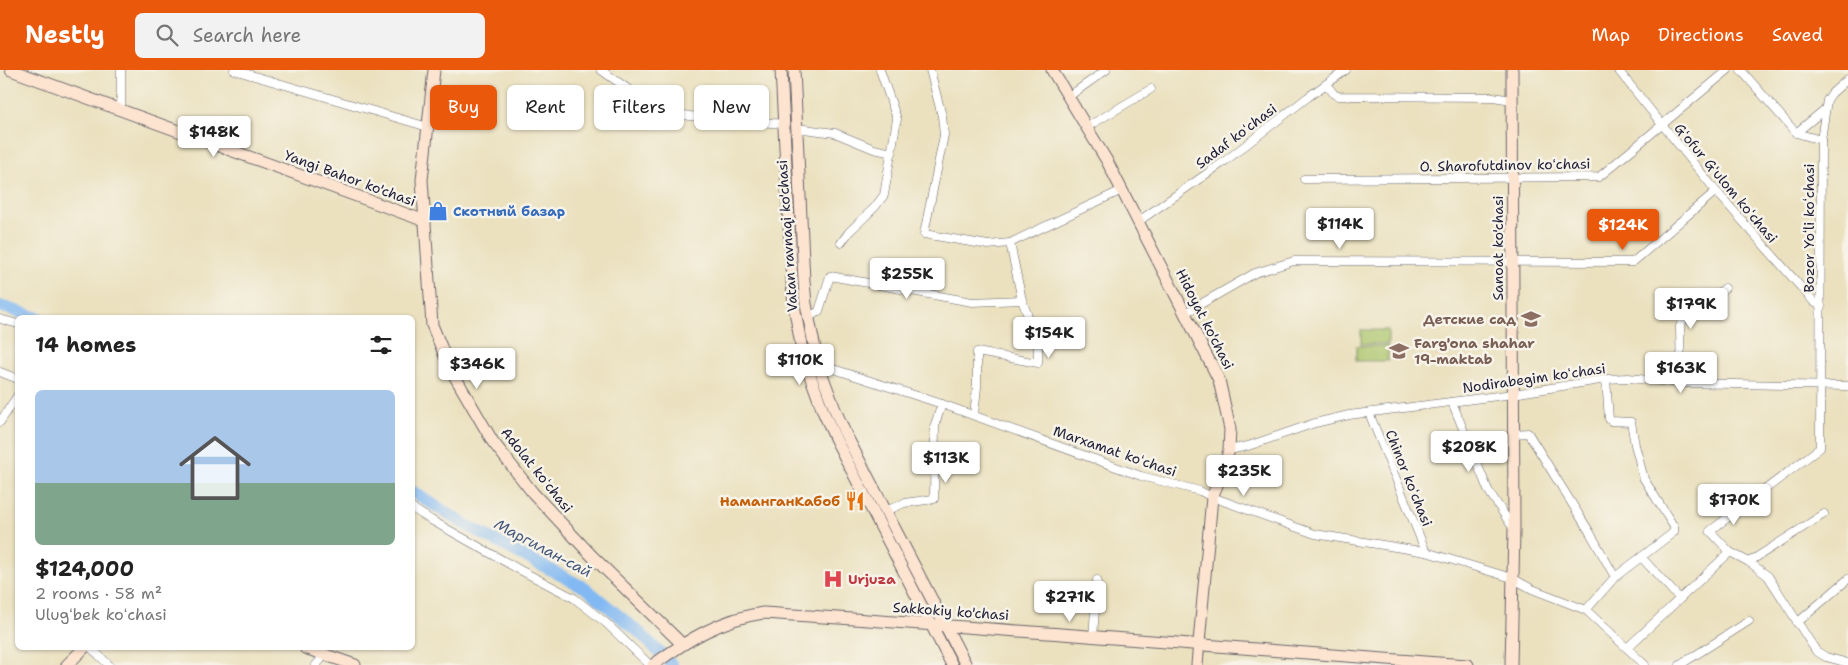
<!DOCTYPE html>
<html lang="en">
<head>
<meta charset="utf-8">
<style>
	body { margin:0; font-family:"Shantell Sans",sans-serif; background:#f2f2f2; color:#222; height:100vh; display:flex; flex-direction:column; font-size:19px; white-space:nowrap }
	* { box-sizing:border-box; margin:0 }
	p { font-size:16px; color:#767676 }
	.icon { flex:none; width:28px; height:28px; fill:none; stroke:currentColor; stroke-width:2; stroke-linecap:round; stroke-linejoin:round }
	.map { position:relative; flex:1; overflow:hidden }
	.details { position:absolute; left:15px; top:245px; width:400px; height:335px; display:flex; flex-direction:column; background:#fff; border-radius:8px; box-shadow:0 1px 4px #0004 }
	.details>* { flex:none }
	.guide { position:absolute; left:430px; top:15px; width:475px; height:45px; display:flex; gap:10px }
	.price { position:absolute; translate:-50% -42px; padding:0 11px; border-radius:5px; background:#fff; color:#222; font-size:16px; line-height:32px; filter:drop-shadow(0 1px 2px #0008) }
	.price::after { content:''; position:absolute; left:50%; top:30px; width:15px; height:11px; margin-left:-8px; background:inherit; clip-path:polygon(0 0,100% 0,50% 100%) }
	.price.active { background:#ea580c; color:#fff }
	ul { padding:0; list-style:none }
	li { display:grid; align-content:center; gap:10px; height:265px; padding:0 20px }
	li span { display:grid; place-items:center; height:155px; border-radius:8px; color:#555 }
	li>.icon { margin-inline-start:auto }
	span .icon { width:90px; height:90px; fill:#fffc; stroke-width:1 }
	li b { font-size:21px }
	h2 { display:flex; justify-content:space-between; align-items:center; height:60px; padding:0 20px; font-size:21px }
	.chip { padding:0 18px; border-radius:8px; background:#fff; box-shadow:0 1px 4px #0004; font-size:18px; line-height:45px }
	.chip.active { background:#ea580c; color:#fff }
	header { display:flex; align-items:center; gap:30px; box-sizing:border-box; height:70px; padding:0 25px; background:#ea580c; color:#fff }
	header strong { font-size:24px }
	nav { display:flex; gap:28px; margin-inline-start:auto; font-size:18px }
	.search { width:350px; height:45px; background:#f2f2f2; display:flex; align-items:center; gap:12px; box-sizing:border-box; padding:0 18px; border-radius:8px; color:#767676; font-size:19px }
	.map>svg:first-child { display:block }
	.green { fill:#abc56b; stroke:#667453 }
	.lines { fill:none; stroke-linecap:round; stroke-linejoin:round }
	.river { stroke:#83b9f2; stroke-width:12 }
	.street-casing { stroke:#686569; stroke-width:9 }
	.secondary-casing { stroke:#686569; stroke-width:13 }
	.street { stroke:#fff; stroke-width:8 }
	.secondary { stroke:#fde4d1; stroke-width:11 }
	.labels { text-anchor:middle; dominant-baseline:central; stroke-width:5; stroke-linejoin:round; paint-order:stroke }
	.street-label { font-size:14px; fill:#22223b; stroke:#f7f3e8 }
	.shop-label { font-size:14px; font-weight:bold; fill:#366cbe; stroke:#f7f3e8; text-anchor:start }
	.education-label { font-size:14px; font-weight:bold; fill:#785e54; stroke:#f7f3e8; text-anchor:end }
	.food-label { font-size:14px; font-weight:bold; fill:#c56008; stroke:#f7f3e8; text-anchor:end }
	.health-label { font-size:14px; font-weight:bold; fill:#be3a42; stroke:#f7f3e8; text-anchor:start }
	.water-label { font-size:15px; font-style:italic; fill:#44577b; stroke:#f7f3e8 }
</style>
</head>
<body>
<header>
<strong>Nestly</strong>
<div class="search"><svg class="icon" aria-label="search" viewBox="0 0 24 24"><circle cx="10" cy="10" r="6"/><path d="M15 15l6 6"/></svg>Search here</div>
<nav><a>Map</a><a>Directions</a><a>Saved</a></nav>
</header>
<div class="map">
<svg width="1848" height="595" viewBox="0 0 1848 595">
	<rect width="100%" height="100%" fill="#f7f3e8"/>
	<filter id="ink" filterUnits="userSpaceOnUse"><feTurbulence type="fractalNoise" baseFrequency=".02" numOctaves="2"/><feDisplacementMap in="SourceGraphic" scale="10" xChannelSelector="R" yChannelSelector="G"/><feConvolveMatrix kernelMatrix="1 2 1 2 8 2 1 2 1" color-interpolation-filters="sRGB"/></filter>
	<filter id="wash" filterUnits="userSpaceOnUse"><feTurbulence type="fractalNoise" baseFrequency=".0096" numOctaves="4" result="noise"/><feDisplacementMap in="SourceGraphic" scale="20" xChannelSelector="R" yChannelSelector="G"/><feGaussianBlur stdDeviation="1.12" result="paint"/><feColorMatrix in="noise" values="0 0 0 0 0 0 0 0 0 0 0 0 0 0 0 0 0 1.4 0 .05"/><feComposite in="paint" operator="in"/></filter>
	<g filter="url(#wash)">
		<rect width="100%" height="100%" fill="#ebe1bf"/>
		<g class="green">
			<rect x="1361" y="260" width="27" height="14"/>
			<rect x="1356" y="276" width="32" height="15"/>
		</g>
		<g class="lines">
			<g class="river">
				<path d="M0,236L38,248"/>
				<path d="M412,421L464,454L587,519L641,564L672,595"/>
			</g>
		</g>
	</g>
	<g filter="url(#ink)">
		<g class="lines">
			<defs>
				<g id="street">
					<path d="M121,0V41"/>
					<path d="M234,0L428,57"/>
					<path d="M601,0L658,40L690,46L784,54"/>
					<path d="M930,0L942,46L944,65L924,164L988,175L1010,173L1122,120"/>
					<path d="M1618,0L1716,121L1814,232L1821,236"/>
					<path d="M1741,0L1796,63L1821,70"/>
					<path d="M1848,9L1832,23L1827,30L1821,70L1820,378L1710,461L1730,482L1749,492L1768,506L1816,581L1826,587L1848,593"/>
					<path d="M1326,14L1334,24L1338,26L1493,27L1512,30"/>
					<path d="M1068,27L1106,0"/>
					<path d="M1087,57L1151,19"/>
					<path d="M796,58L835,63L874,79L892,83"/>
					<path d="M1796,63L1825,39"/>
					<path d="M1304,109L1599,107L1728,0"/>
					<path d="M1139,151L1225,91L1308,27L1346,0"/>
					<path d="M841,173L849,162L875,137L884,125L897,49L880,0"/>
					<path d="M1185,243L1255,203L1294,191L1633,192L1716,121"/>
					<path d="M808,248L819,241L830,206L972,232L1022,230"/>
					<path d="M0,249L18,254"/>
					<path d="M818,294L942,334L1141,406L1200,421L1212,427L1315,464L1426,482L1512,508L1532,519L1586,540L1645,595"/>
					<path d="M0,302L18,309"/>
					<path d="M1681,313L1680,256L1684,249L1725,218"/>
					<path d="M1452,332L1488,420L1513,458"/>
					<path d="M1369,343L1426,482"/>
					<path d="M974,345L977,317V282L1038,293V273L1022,230L1010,173"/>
					<path d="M0,352L18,325"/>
					<path d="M1514,364L1528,363L1589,461L1615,507"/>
					<path d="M1229,380L1248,376L1315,353L1349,345L1513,324L1606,309L1628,308L1681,313L1848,316"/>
					<path d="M412,438L431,450L520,500L574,528L606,553L650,595"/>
					<path d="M886,441L904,433L934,429L935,354L942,334"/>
					<path d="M1641,487L1680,529"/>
					<path d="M1749,492L1824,444"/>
					<path d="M1586,540L1615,507L1674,462V457L1644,409L1635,375L1631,352L1611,351L1609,349L1606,309"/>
					<path d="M1797,553L1848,509"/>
					<path d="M1093,568L1097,510"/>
					<path d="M91,578L109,595"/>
					<path d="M1627,578L1730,482"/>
					<path d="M316,595L325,585"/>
					<path d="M1680,595L1749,551"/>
				</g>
				<g id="secondary">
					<path d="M11,0L425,151"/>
					<path d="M434,0L422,110L432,255L450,298L493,372L533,423L592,486L682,574"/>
					<path d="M781,0L792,212L794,235L803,286L823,341L835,368L952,595"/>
					<path d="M794,0L804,211L806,234L818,294L834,337L845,363L966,595"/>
					<path d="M1052,0L1107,91L1219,310L1230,359L1229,380L1222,404L1212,427L1197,595"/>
					<path d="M305,578L355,595"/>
					<path d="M67,595L84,578"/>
					<path d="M653,595C687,570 721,549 763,543C998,558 1233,578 1468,595"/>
					<path d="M1511,595L1514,460L1512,0"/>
				</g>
			</defs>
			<use href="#street" class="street-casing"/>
			<use href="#secondary" class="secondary-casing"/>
			<use href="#street" class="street"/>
			<use href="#secondary" class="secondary"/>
		</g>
	</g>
	<defs>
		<symbol id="shop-bare" viewBox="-9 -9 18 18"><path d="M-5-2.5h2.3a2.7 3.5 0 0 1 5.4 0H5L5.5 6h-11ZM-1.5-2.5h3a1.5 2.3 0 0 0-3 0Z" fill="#3f7fe0" stroke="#f7f3e8" stroke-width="2.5" paint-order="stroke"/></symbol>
		<symbol id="school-bare" viewBox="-9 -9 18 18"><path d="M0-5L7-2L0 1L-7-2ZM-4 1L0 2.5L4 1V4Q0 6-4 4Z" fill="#8d6e63" stroke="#f7f3e8" stroke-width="2.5" paint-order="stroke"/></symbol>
		<symbol id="restaurant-bare" viewBox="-9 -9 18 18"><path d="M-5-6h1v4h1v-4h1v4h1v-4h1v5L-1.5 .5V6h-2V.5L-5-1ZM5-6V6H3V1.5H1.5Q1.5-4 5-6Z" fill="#e8710a" stroke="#f7f3e8" stroke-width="2.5" paint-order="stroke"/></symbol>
		<symbol id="hospital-bare" viewBox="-9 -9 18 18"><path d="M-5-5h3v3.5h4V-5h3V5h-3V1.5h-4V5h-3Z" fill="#e0444e" stroke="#f7f3e8" stroke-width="2.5" paint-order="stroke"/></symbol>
	</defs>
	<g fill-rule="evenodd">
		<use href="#shop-bare" x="424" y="127" width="28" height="28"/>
		<use href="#school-bare" x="1517" y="235" width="28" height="28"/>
		<use href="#school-bare" x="1385" y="267" width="28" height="28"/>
		<use href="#restaurant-bare" x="841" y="417" width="28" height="28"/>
		<use href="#hospital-bare" x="819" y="495" width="28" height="28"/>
	</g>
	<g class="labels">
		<g class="street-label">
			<text transform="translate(1236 66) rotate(-37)">Sadaf koʻchasi</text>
			<text transform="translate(1505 95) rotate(-1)">O. Sharofutdinov koʻchasi</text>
			<text transform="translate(350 108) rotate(20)">Yangi Bahor ko'chasi</text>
			<text transform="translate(1726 113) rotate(50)">Gʻofur Gʻulom koʻchasi</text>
			<text transform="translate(1809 158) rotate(-90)">Bozor Yoʻli koʻchasi</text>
			<text transform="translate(787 166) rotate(-94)">Vatan ravnaqi ko'chasi</text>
			<text transform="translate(1498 178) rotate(-90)">Sanoat ko'chasi</text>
			<text transform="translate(1205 249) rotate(63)">Hidoyat ko'chasi</text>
			<text transform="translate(1534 308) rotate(-8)">Nodirabegim koʻchasi</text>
			<text transform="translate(1115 381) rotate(19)">Marxamat koʻchasi</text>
			<text transform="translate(537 400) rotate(51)">Adolat koʻchasi</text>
			<text transform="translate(1409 408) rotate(68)">Chinor koʻchasi</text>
			<text transform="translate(951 541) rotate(4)">Sakkokiy ko'chasi</text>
		</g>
		<g class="shop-label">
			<text x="453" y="141">Скотный базар</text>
		</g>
		<g class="education-label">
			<text x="1516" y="249">Детские сад</text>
			<text x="1414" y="273" text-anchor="start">Farg'ona shahar<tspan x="1414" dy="16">19-maktab</tspan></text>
		</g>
		<g class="food-label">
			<text x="840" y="431">НаманганКабоб</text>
		</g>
		<g class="health-label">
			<text x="848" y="509">Urjuza</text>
		</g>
		<g class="water-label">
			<text transform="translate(543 478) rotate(28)">Маргилан-сай</text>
		</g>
	</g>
</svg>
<b class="price" style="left:214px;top:88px">$148K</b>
<b class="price" style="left:1340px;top:180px">$114K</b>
<b class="price active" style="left:1623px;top:181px">$124K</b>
<b class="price" style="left:907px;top:230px">$255K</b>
<b class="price" style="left:1691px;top:260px">$179K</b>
<b class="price" style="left:1049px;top:289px">$154K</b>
<b class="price" style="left:800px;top:316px">$110K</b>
<b class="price" style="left:477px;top:320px">$346K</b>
<b class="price" style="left:1681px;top:324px">$163K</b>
<b class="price" style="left:1469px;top:403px">$208K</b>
<b class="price" style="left:946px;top:414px">$113K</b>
<b class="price" style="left:1244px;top:427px">$235K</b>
<b class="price" style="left:1734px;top:456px">$170K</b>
<b class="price" style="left:1070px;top:553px">$271K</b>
<div class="guide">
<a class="chip active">Buy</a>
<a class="chip">Rent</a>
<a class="chip">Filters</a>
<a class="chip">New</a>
</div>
<section class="details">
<h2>14 homes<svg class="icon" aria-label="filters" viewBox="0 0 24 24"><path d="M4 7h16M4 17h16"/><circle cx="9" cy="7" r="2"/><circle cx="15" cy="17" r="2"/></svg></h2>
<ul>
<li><span style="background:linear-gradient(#a9c7e8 60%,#7fa58c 0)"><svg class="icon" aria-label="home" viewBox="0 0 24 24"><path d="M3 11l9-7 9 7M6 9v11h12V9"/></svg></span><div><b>$124,000</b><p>2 rooms · 58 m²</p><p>Ulugʻbek koʻchasi</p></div></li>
</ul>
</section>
</div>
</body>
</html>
